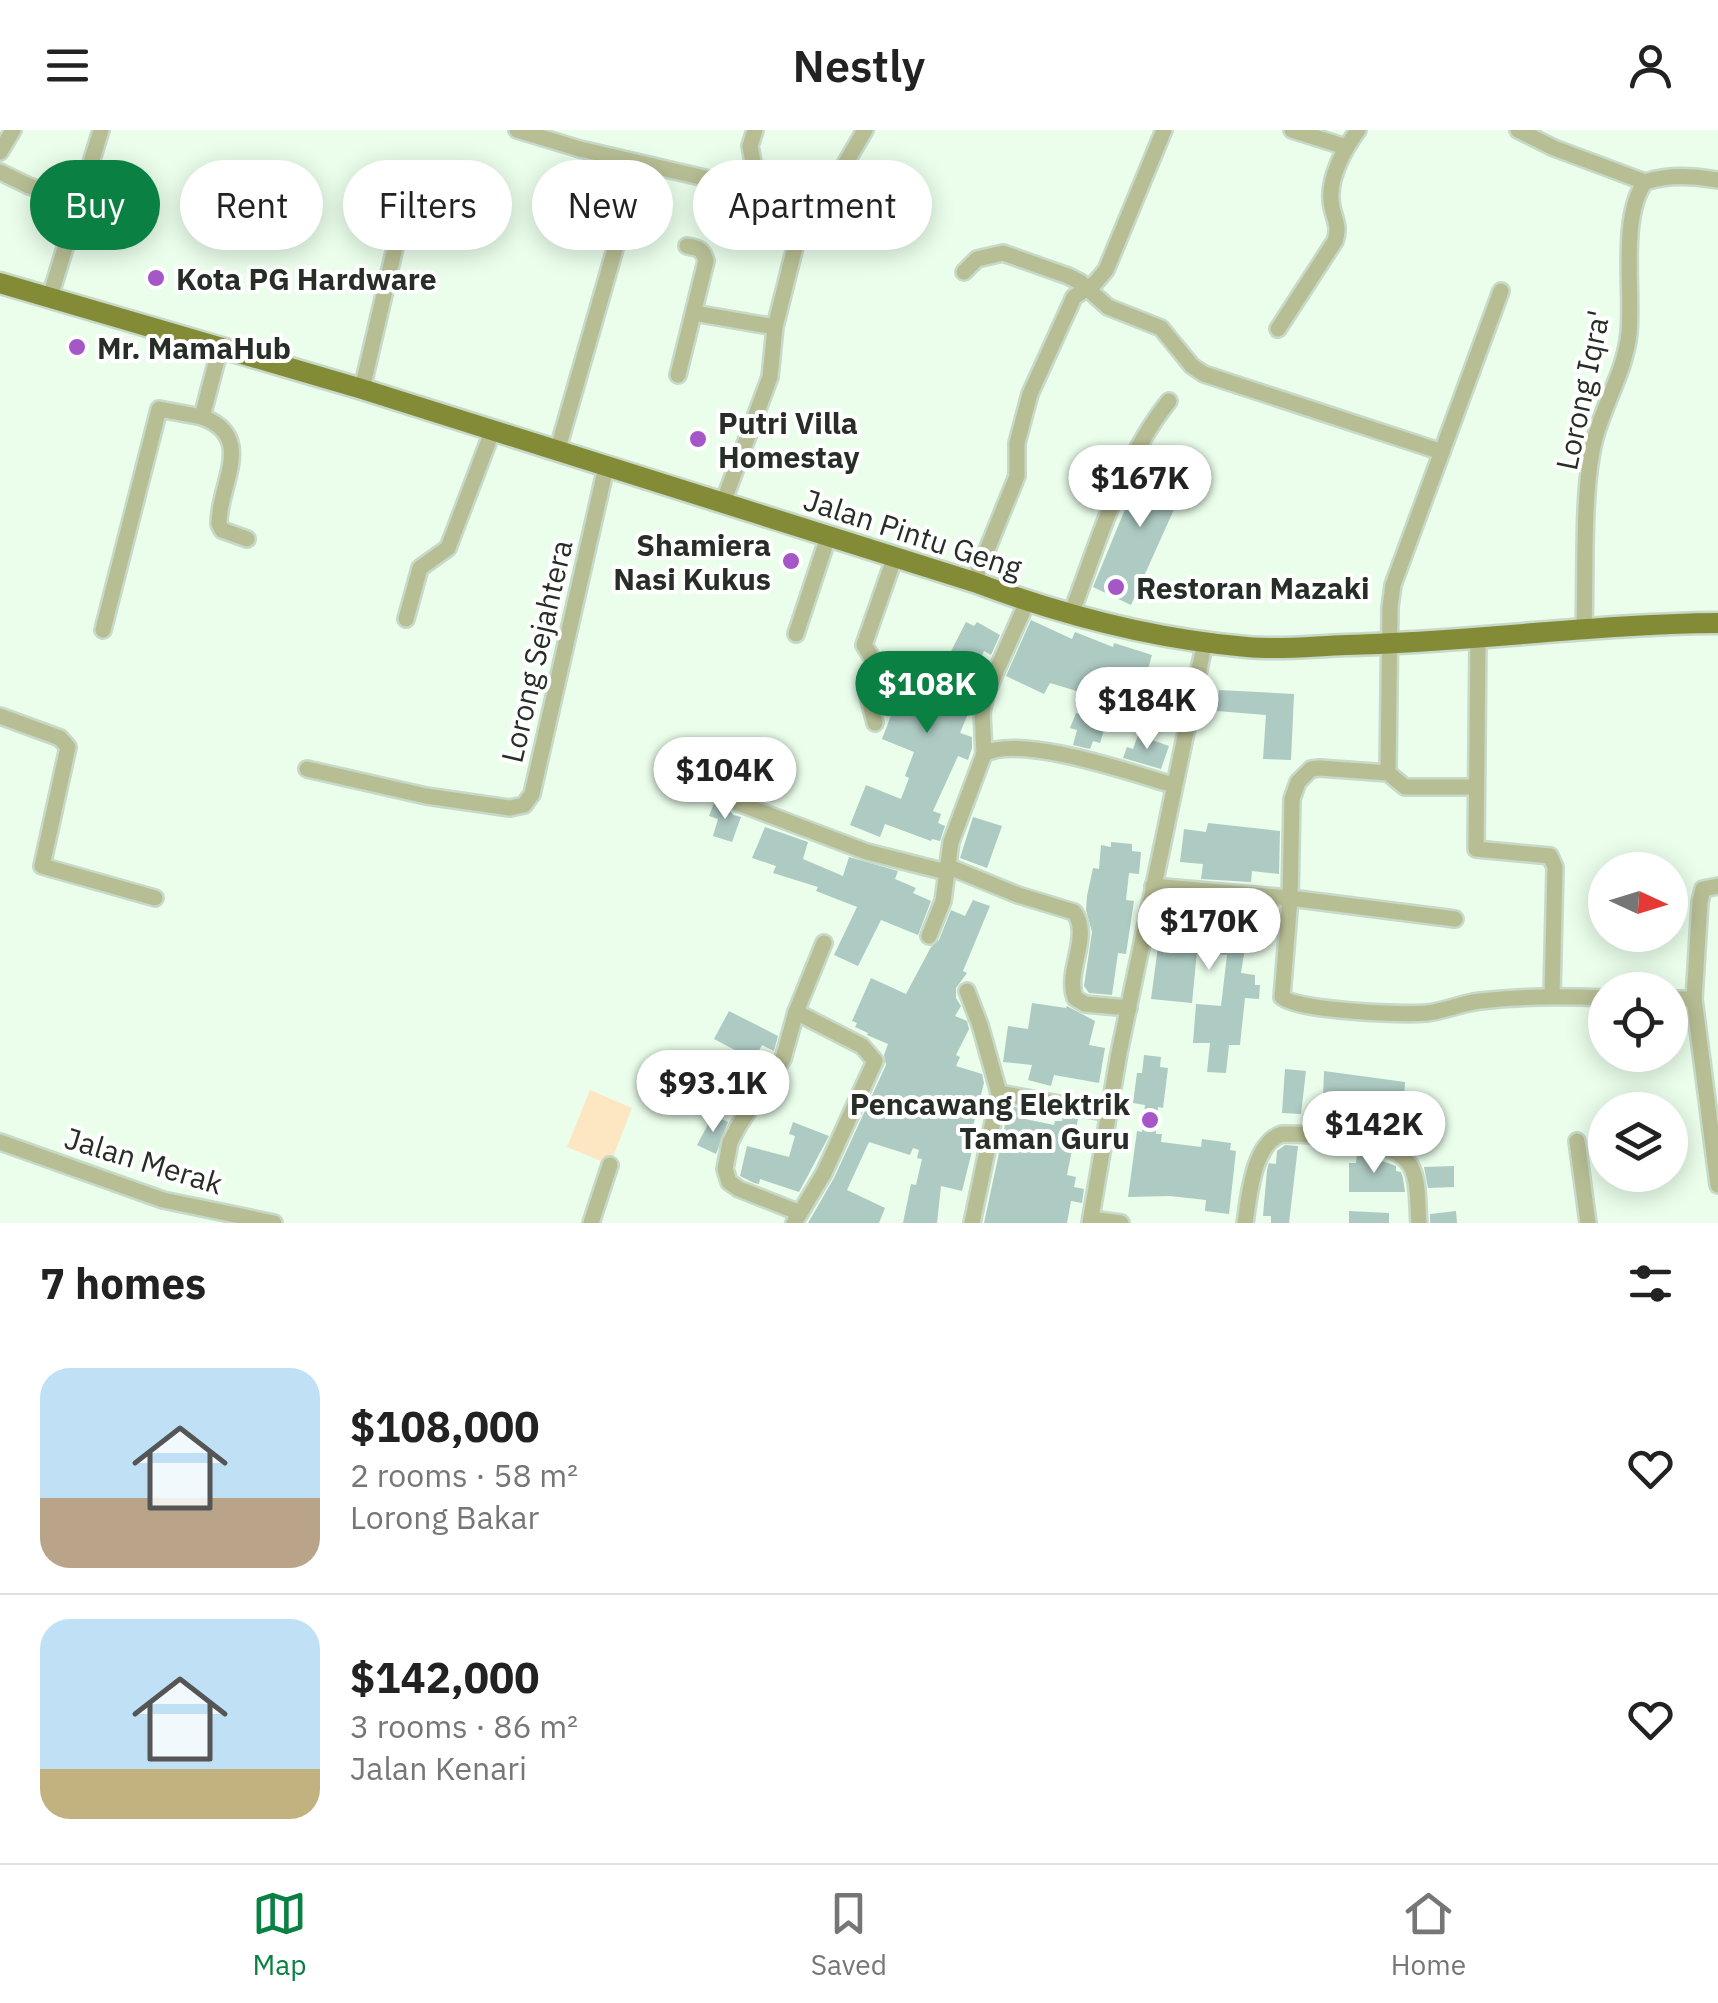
<!DOCTYPE html>
<html lang="en">
<head>
<meta charset="utf-8">
<style>
	body { margin:0; font-family:"IBM Plex Sans",sans-serif; background:#f6f6f6; color:#222; height:100vh; display:flex; flex-direction:column; font-size:38px; white-space:nowrap }
	* { box-sizing:border-box; margin:0 }
	p { font-size:32px; color:#767676 }
	.icon { flex:none; width:55px; height:55px; fill:none; stroke:currentColor; stroke-width:2; stroke-linecap:round; stroke-linejoin:round }
	.map { position:relative; height:1093px; overflow:hidden }
	.sheet { display:flex; flex-direction:column; background:#fff; flex:1 }
	.sheet>* { flex:none }
	.guide { position:absolute; left:30px; top:30px; width:1000px; height:90px; display:flex; gap:20px }
	.needle { width:65px; rotate:94deg }
	.buttons { position:absolute; left:1588px; top:722px; display:grid; gap:20px }
	.buttons a { display:grid; place-items:center; width:100px; height:100px; border-radius:50%; background:#fff; box-shadow:0 5px 25px #0003; font-size:50px }
	.price { position:absolute; translate:-50% -85px; padding:0 22px; border-radius:35px; background:#fff; color:#222; font-size:32px; line-height:65px; filter:drop-shadow(0 2px 5px #0008) }
	.price::after { content:''; position:absolute; left:50%; top:60px; width:30px; height:22px; margin-left:-15px; background:inherit; clip-path:polygon(0 0,100% 0,50% 100%) }
	.price.selected { background:#0b8043; color:#fff }
	ul { padding:0; list-style:none }
	li { display:flex; align-items:center; gap:30px; height:250px; padding:0 40px }
	li+li { border-top:2px solid #e0e0e0 }
	li span { display:grid; place-items:center; flex:none; width:280px; height:200px; border-radius:30px; color:#555 }
	li>.icon { margin-inline-start:auto }
	span .icon { width:120px; height:120px; fill:#fffc; stroke-width:1 }
	li b { font-size:42px }
	h2 { display:flex; justify-content:space-between; align-items:center; height:120px; padding:0 40px; font-size:42px }
	.chip { padding:0 35px; border-radius:45px; background:#fff; box-shadow:0 5px 25px #0003; font-size:35px; line-height:90px }
	.chip.selected { background:#0b8043; color:#fff }
	header { display:flex; justify-content:space-between; align-items:center; height:130px; padding:0 40px; background:#fff; font-size:45px; font-weight:600 }
	.tab-bar { display:flex; justify-content:space-around; align-items:center; height:140px; border-top:2px solid #e0e0e0; background:#fff; font-size:28px; color:#767676 }
	.tab-bar a { display:grid; justify-items:center; gap:5px }
	.tab-bar .selected { color:#0b8043 }
	.map>svg:first-child { display:block }
	.green { fill:#fde7c3 }
	.building { fill:#adcac3 }
	.lines { fill:none; stroke-linecap:round; stroke-linejoin:round }
	.minor-casing { stroke:#c7d9c8; stroke-width:20 }
	.major-casing { stroke:#c7d9c8; stroke-width:25 }
	.minor { stroke:#b8be94; stroke-width:15 }
	.major { stroke:#848b37; stroke-width:20 }
	.poi-dot { fill:#a556c7; stroke:#fff; stroke-width:4 }
	.labels { text-anchor:middle; dominant-baseline:central; stroke-width:8; stroke-linejoin:round; paint-order:stroke }
	.poi-label { font-size:30px; font-weight:bold; fill:#272e27; stroke:#fff; text-anchor:start }
	.street-label { font-size:30px; fill:#272e27; stroke:#fff }
</style>
</head>
<body>
<header><svg class="icon" aria-label="menu" viewBox="0 0 24 24"><path d="M4 6h16M4 12h16M4 18h16"/></svg>Nestly<svg class="icon" aria-label="person" viewBox="0 0 24 24"><circle cx="12" cy="8" r="4"/><path d="M4 21q1-7 8-7t8 7"/></svg></header>
<div class="map">
<svg width="1718" height="1093" viewBox="0 0 1718 1093">
	<rect width="100%" height="100%" fill="#eafeeb"/>
	<path class="green" d="M590,960L632,978L610,1035L567,1017Z"/>
	<g class="building">
		<path d="M1147,326L1189,346L1131,475L1093,457Z"/>
		<path d="M1031,490L1072,509L1075,502L1113,517L1114,513L1152,525L1148,539L1185,550L1177,591L1050,553L1044,564L1006,546Z"/>
		<path d="M966,492L974,496L977,492L1000,505L991,525L984,521L966,561L967,586L960,603L972,607V618L968,630L958,626L933,681L941,684L938,693L945,696L940,711L932,709L931,711L885,694L880,707L850,695L866,655L901,669L909,648L905,646L914,622L882,609L903,554L894,551L903,525L912,528L913,524L944,535Z"/>
		<path d="M1219,560L1294,564L1291,630L1263,629L1266,585L1217,581Z"/>
		<path d="M1076,583L1106,594L1100,613L1093,611L1090,619L1073,615L1077,600L1070,598Z"/>
		<path d="M1138,605L1169,616L1161,639L1123,628L1127,617L1133,619Z"/>
		<path d="M679,612L710,622L702,650L686,645L684,653L667,647Z"/>
		<path d="M714,673L728,677L733,685L741,687L732,712L713,706L718,689L709,686Z"/>
		<path d="M973,687L1002,696L987,738L960,728Z"/>
		<path d="M1208,693L1280,701L1279,744L1252,741L1251,752L1201,749L1203,734L1180,732L1184,699L1206,702Z"/>
		<path d="M765,697L808,712L803,729L843,746L849,727L898,741L895,749L916,758L913,763L931,771L918,805L881,790L858,836L834,825L857,777L816,761L818,757L773,743L776,736L752,728Z"/>
		<path d="M1111,712L1132,714V721L1141,722L1139,744L1129,743L1126,770L1134,771L1126,824L1118,823L1112,865L1089,863L1084,856L1092,802L1086,780L1087,766L1093,738L1099,739L1101,715L1111,717Z"/>
		<path d="M973,770L990,776L963,841L967,843L956,858V868L961,876L955,886L967,891L969,899L956,925L960,927L956,936L982,944L984,953L970,1008L975,1009L962,1061L941,1056L937,1093H903L911,1054L916,1055L922,1029L917,1028L919,1020L913,1018L910,1025L869,1012L847,1060L885,1078L879,1093H808L834,1048L886,935L884,925L888,914L867,905L868,903L855,897L857,893L852,891L871,848L906,864L931,817L939,810L951,780L965,786Z"/>
		<path d="M1186,770L1216,773L1215,783L1259,787L1256,819L1245,818L1241,843L1255,845V855H1260L1259,869L1245,868L1240,915H1229L1226,943L1207,942L1210,913H1193L1196,874L1221,876L1227,825L1197,822L1192,873L1151,869L1160,802L1176,803L1178,781H1184Z"/>
		<path d="M1032,873L1066,878L1067,876L1095,891L1089,915L1105,918L1099,953L1054,945L1051,956L1028,950L1032,935L1003,932L1008,896L1028,899Z"/>
		<path d="M729,881L778,906L774,921L762,915L754,930L714,909Z"/>
		<path d="M1144,925L1161,927L1160,937L1168,938L1163,978L1158,977L1156,1004H1162L1161,1012L1201,1017L1202,1009L1231,1013L1230,1020L1236,1021L1229,1084L1205,1081L1206,1070L1170,1066L1128,1067L1137,1001L1142,1002L1145,975L1133,973L1137,943H1142Z"/>
		<path d="M1285,939L1306,941L1301,984L1282,983Z"/>
		<path d="M1324,941L1405,952L1403,987L1360,991L1359,993L1341,992L1342,997L1322,995Z"/>
		<path d="M1009,976L1027,979L1025,989L1054,995L1055,991H1062L1063,986L1078,989L1067,1045L1076,1047L1074,1057L1084,1059L1082,1073L1071,1071L1067,1093H984Z"/>
		<path d="M713,985L728,992L716,1024L697,1015Z"/>
		<path d="M793,992L829,1006L799,1062L760,1049L759,1054L754,1053L740,1046L747,1016L789,1027L795,1006L789,1004Z"/>
		<path d="M1285,1015L1298,1016L1289,1093H1271V1086H1263L1267,1040L1269,1033L1276,1034L1277,1021Z"/>
		<path d="M1357,1022L1396,1036V1041L1401,1042L1403,1048L1405,1062H1349V1033H1356Z"/>
		<path d="M1454,1036V1057L1428,1058L1424,1037Z"/>
		<path d="M1349,1081L1389,1083V1093H1349Z"/>
		<path d="M1456,1081L1457,1093H1430V1084Z"/>
	</g>
	<g class="lines">
		<defs>
			<g id="minor">
				<path d="M517,0L580,19L709,49L809,61"/>
				<path d="M755,0L750,16L757,53"/>
				<path d="M1292,0L1346,17"/>
				<path d="M1518,0L1554,18L1645,52"/>
				<path d="M0,22L13,0"/>
				<path d="M0,42L29,56L78,72"/>
				<path d="M964,142L977,129L1003,123L1068,146L1080,152L1108,177L1161,198L1192,236L1204,244L1442,322"/>
				<path d="M50,167L101,0"/>
				<path d="M694,183L775,197"/>
				<path d="M1278,199L1335,111C1341,94 1332,87 1331,70C1329,47 1344,19 1358,0"/>
				<path d="M220,218L202,287C257,307 218,355 219,394L222,400L247,409"/>
				<path d="M678,245L706,131C703,119 698,118 687,116"/>
				<path d="M362,259L397,109"/>
				<path d="M557,322L615,119"/>
				<path d="M723,373L770,247L775,197L809,61L837,48L865,0"/>
				<path d="M974,452L1017,346V313L1030,264L1074,167L1095,153L1106,140L1164,0"/>
				<path d="M1071,484C1099,412 1120,332 1169,271"/>
				<path d="M406,489L420,438L448,418L492,302"/>
				<path d="M1584,497C1586,443 1582,363 1594,312C1603,275 1625,242 1629,203C1633,159 1620,87 1645,52C1670,44 1693,46 1718,50"/>
				<path d="M103,500L159,279L202,287"/>
				<path d="M796,504L828,407"/>
				<path d="M1478,510L1476,719L1550,726L1555,737L1552,866"/>
				<path d="M0,586L60,608L68,617L42,736L155,768"/>
				<path d="M875,593L868,566L877,536L864,515L894,429"/>
				<path d="M984,624L982,582L986,564L1027,472"/>
				<path d="M307,639L426,666L510,678L524,675L532,664L606,337"/>
				<path d="M1388,643L1390,477L1393,455L1501,161"/>
				<path d="M1475,657H1405L1388,643L1320,638L1311,639L1298,652L1292,669L1290,768L1282,867C1297,881 1403,885 1427,883C1445,881 1462,873 1480,871C1522,866 1563,866 1605,868"/>
				<path d="M738,673L867,722L946,742"/>
				<path d="M947,736L1018,765L1074,782C1092,805 1065,841 1075,868L1085,874L1129,878"/>
				<path d="M1153,756L1290,768L1455,789"/>
				<path d="M1718,756L1703,759L1700,772L1694,869L1718,1055"/>
				<path d="M929,806L943,771L951,712L984,624C1020,604 1132,643 1173,655"/>
				<path d="M967,861L980,895L999,963L972,1093"/>
				<path d="M1670,869H1694"/>
				<path d="M999,963L1109,983"/>
				<path d="M1577,1011L1588,1093"/>
				<path d="M0,1012L163,1070L274,1093"/>
				<path d="M800,1083L739,1059L729,1052L725,1039L730,1012L739,995L783,929L796,882L824,813"/>
				<path d="M1091,1089L1121,1093"/>
				<path d="M591,1093L610,1035"/>
				<path d="M794,1093L824,1043L875,931L862,916L796,882"/>
				<path d="M1090,1093L1119,923L1205,511"/>
				<path d="M1245,1093C1249,1067 1253,1013 1282,1004C1311,1004 1387,1008 1407,1031C1420,1045 1417,1075 1419,1093"/>
			</g>
			<path id="major" d="M0,153L362,259L974,452C1062,485 1154,509 1247,517C1280,520 1314,516 1346,515C1471,512 1593,494 1718,493"/>
		</defs>
		<use href="#minor" class="minor-casing"/>
		<use href="#major" class="major-casing"/>
		<use href="#minor" class="minor"/>
		<use href="#major" class="major"/>
	</g>
	<g class="poi-dot">
		<circle cx="156" cy="148" r="10"/>
		<circle cx="77" cy="217" r="10"/>
		<circle cx="698" cy="309" r="10"/>
		<circle cx="791" cy="431" r="10"/>
		<circle cx="1116" cy="457" r="10"/>
		<circle cx="1150" cy="990" r="10"/>
	</g>
	<g class="labels">
		<g class="poi-label">
			<text x="176" y="148">Kota PG Hardware</text>
			<text x="97" y="217">Mr. MamaHub</text>
			<text x="718" y="292">Putri Villa<tspan x="718" dy="34">Homestay</tspan></text>
			<text x="771" y="414" text-anchor="end">Shamiera<tspan x="771" dy="34">Nasi Kukus</tspan></text>
			<text x="1136" y="457">Restoran Mazaki</text>
			<text x="1130" y="973" text-anchor="end">Pencawang Elektrik<tspan x="1130" dy="34">Taman Guru</tspan></text>
		</g>
		<g class="street-label">
			<text transform="translate(1582 260) rotate(-78)">Lorong Iqra'</text>
			<text transform="translate(913 403) rotate(18)">Jalan Pintu Geng</text>
			<text transform="translate(536 521) rotate(-77)">Lorong Sejahtera</text>
			<text transform="translate(144 1030) rotate(17)">Jalan Merak</text>
		</g>
	</g>
</svg>
<div class="buttons">
<a><svg class="needle" viewBox="-14 -14 28 28"><path d="M0-13l5 13h-10z" fill="#e53935"/><path d="M0 13l5-13h-10z" fill="#767676"/></svg></a>
<a><svg class="icon" aria-label="locate" viewBox="0 0 24 24"><circle cx="12" cy="12" r="6"/><path d="M12 2v4M12 18v4M2 12h4M18 12h4"/></svg></a>
<a><svg class="icon" aria-label="layers" viewBox="0 0 24 24"><path d="M12 4l9 5-9 5-9-5zM3 14l9 5 9-5"/></svg></a>
</div>
<b class="price" style="left:1140px;top:400px">$167K</b>
<b class="price selected" style="left:927px;top:606px">$108K</b>
<b class="price" style="left:1147px;top:622px">$184K</b>
<b class="price" style="left:725px;top:692px">$104K</b>
<b class="price" style="left:1209px;top:843px">$170K</b>
<b class="price" style="left:713px;top:1005px">$93.1K</b>
<b class="price" style="left:1374px;top:1046px">$142K</b>
<div class="guide">
<a class="chip selected">Buy</a>
<a class="chip">Rent</a>
<a class="chip">Filters</a>
<a class="chip">New</a>
<a class="chip">Apartment</a>
</div>
</div>
<section class="sheet">
<h2>7 homes<svg class="icon" aria-label="filters" viewBox="0 0 24 24"><path d="M4 7h16M4 17h16"/><circle cx="9" cy="7" r="2"/><circle cx="15" cy="17" r="2"/></svg></h2>
<ul>
<li><span style="background:linear-gradient(#bfe0f5 65%,#b9a48a 0)"><svg class="icon" aria-label="home" viewBox="0 0 24 24"><path d="M3 11l9-7 9 7M6 9v11h12V9"/></svg></span><div><b>$108,000</b><p>2 rooms · 58 m²</p><p>Lorong Bakar</p></div><svg class="icon" aria-label="heart" viewBox="0 0 24 24"><path d="M12 20l-8-8c-3-5 5-10 8-4 3-6 11-1 8 4z"/></svg></li>
<li><span style="background:linear-gradient(#bfe0f5 75%,#c2b280 0)"><svg class="icon" aria-label="home" viewBox="0 0 24 24"><path d="M3 11l9-7 9 7M6 9v11h12V9"/></svg></span><div><b>$142,000</b><p>3 rooms · 86 m²</p><p>Jalan Kenari</p></div><svg class="icon" aria-label="heart" viewBox="0 0 24 24"><path d="M12 20l-8-8c-3-5 5-10 8-4 3-6 11-1 8 4z"/></svg></li>
</ul>
</section>
<nav class="tab-bar">
<a class="selected"><svg class="icon" aria-label="map" viewBox="0 0 24 24"><path d="M3 6l6-2 6 2 6-2v14l-6 2-6-2-6 2zM9 4v14M15 6v14"/></svg>Map</a>
<a><svg class="icon" aria-label="saved" viewBox="0 0 24 24"><path d="M7 4h10v16l-5-4-5 4z"/></svg>Saved</a>
<a><svg class="icon" aria-label="home" viewBox="0 0 24 24"><path d="M3 11l9-7 9 7M6 9v11h12V9"/></svg>Home</a>
</nav>
</body>
</html>
